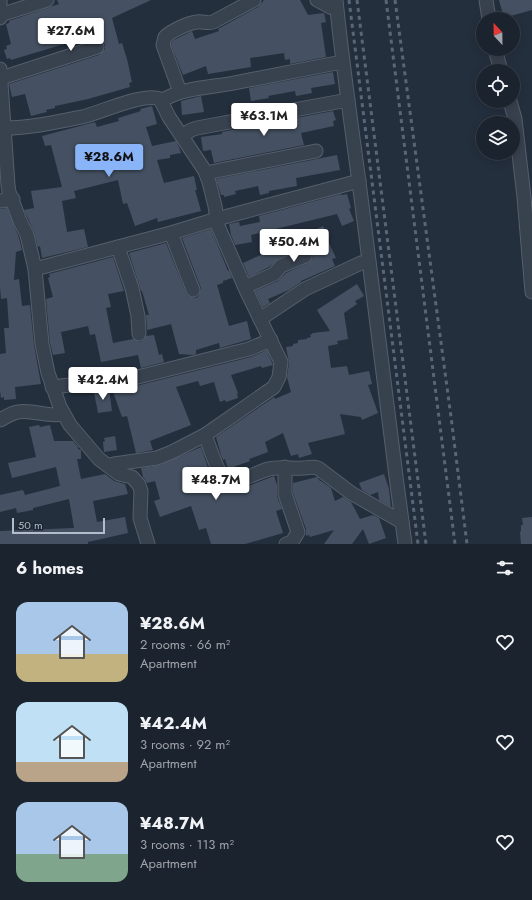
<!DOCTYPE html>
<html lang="en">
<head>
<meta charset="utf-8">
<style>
	body { margin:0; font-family:Jost,sans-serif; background:#282f3a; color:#f1f3f6; height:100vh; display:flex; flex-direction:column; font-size:15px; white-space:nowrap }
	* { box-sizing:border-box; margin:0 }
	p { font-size:13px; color:#a0a4aa }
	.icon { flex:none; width:22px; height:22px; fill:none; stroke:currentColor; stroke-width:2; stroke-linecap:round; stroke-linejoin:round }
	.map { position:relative; height:544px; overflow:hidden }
	.panel { display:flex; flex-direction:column; background:#1b232e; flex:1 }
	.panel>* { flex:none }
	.needle { width:26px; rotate:338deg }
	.buttons { position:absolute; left:476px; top:12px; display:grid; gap:8px }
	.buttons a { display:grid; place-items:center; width:44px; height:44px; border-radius:50%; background:#1b232e; box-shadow:0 2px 10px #0003,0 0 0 1px #39404a; font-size:20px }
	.scale { position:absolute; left:12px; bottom:10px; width:93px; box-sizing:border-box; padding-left:4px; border:2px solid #b4bcc9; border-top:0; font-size:11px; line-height:14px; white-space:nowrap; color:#b4bcc9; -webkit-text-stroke:3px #1d2633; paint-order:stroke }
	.price { position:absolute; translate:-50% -34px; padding:0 9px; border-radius:4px; background:#fff; color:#222; font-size:13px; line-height:26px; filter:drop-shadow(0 1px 2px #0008) }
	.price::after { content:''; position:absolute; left:50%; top:24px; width:12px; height:9px; margin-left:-6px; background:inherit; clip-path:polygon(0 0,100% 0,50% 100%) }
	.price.active { background:#8ab4f8; color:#111 }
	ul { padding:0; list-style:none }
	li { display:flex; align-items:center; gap:12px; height:100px; padding:0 16px }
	li span { display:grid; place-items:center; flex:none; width:112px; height:80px; border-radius:12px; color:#555 }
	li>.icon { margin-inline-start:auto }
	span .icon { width:48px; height:48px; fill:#fffc; stroke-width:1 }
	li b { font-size:17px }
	h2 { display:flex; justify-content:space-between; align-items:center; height:48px; padding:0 16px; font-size:17px }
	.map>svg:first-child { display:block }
	.building { fill:#455162 }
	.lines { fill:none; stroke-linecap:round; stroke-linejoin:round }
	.minor-casing { stroke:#565f6c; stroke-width:15 }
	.minor { stroke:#38414e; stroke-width:13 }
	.rail { stroke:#5a6575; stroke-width:3; stroke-dasharray:4 4; stroke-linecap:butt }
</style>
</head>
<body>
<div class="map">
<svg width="532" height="544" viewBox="0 0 532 544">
	<rect width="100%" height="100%" fill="#242f3e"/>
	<g class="building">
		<path d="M57,0H151L112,18L119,44L122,43L127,59L132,82L129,83L130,87L88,99L55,106V108L46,110L47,112L31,116L25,94L12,97L9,84L99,55L105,49V45L103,41L98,39L92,40L91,36L11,60L10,58L7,59L4,50L7,49L6,46L11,44L6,24L9,23V21L59,4Z"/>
		<path d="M264,0H300L308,15L324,13L326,22L321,23L326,57L290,64V59L285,60L284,53L250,58L251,67L208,74L206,66L183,75L171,45L172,41L192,31L195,39L219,31L218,29L258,7Z"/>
		<path d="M499,0H532V10L504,18Z"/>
		<path d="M333,72L335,84L311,88L312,93L296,96L295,91L268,96L269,98L251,101L249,88Z"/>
		<path d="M201,96L204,112L182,115L181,101Z"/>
		<path d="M152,106L157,124L146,127L152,146L176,141L179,147L181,153L170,155V158L157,160L164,183L194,176L197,190H195L201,211L158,222L157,218L135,226L127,203L123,204L118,180L74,191L76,198L62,201L67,232L84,229L88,247L42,258L40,246L38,247L34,232L24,210L34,208L31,191L62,187L51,145L45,146L42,136L95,122L97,127L119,121L118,118L141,111L140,109Z"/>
		<path d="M333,111L336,120L333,121L334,126L301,133L304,145L214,163L211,150L203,151L201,137L222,134V132Z"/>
		<path d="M337,155L340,170L296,178L297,186L269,191V193L260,195L258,186L235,191L236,194L224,197V195H221L216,179Z"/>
		<path d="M341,194V195L347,194L351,208L349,209L354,221L342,226L337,214L251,235L252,242L235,245L231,235L229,224L239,222L240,226L260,222L259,216Z"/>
		<path d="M7,208L19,238L22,250L16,252L14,280L19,279L22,306L30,305L34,345L41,384L15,387L16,399L4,400V397L1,398L0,391V354L6,353L4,328H9L7,298L1,299L0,287V209Z"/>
		<path d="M323,226L329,238L327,239L336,258L332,259L335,266L301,281V282L289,290L268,299L270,303L263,307L255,291L278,281L286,273L308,263L313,257L312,253L306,248L302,249L278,259L269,267L249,277L243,263Z"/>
		<path d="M211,229L228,271L229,270L232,278L223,281V283L217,285L229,326L247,321L251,339L220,348L219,343L196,350V354L193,355L179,354L171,324L147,330L146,315H149L142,291H141L129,253L166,243L186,293L188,296L196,298L199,295L201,288L182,238Z"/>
		<path d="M113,257L124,291L108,294L111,307L106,308L113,343L133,339L140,342L144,340L146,336L154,335L159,355L162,354L164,362L141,368L138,355L101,362L95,334L90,335L88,326L61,332L65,353L53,355L50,343L46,299L53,297L48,278L50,277L49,274Z"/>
		<path d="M357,284L364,296L355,301L357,304L344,313L348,339L337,341L338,344L328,346L331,368L347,366L349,375L369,371L372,384L368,385L378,413L362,420L361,417L340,414L345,434L308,443L312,454L299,458L298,454L291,456L283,433L265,442L268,452L249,459L250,461L228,469L225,459L223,460L221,455L216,437L273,398L274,397L275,399L291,392L287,377L289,363L286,347L293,346V344L298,343V340L307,339V338L311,337L310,335L313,333L330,331L317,310Z"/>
		<path d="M267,350L273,365L262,368L261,366L231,375L238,393L237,394L238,398L226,402L225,400L220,402L214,382L200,386L198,381L176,387L191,425L150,441L153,450L136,453L127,416L122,417L112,389L136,386L251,357Z"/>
		<path d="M109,389L112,411L98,413L94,392Z"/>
		<path d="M39,425L40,427L50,425L54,441H73L78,447V449L81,450V459H77L81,479L105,474L114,481L125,484L128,494L93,501L97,522L125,517L128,533L88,542V544H0V531L74,528L69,499L33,508V510L17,513L16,508L0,512V495L23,490L25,495L60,486L56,467L12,478L8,463L36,457L29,427Z"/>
		<path d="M115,436L117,450L104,452L103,442L105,441L104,438Z"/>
		<path d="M201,447L217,494L248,486L274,476L277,485V496L282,509L276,511L283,533L245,544H211L206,528L199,530L191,506L160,517L154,501L160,499L155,481L147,483L143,477L141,468L160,465Z"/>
		<path d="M384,474L389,489L391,507L379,500L378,492L370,495L362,490L359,483Z"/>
		<path d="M317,477L320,481H321L331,488L335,501L343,497L351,502L360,519L373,515L379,518L386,538L369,544L363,529L352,544H324L334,530L310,537L309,535L306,536V529L293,493V483Z"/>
		<path d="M532,517V544H521L520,532L521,531V525H523L522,518Z"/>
	</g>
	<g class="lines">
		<defs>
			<g id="minor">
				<path d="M0,0V18"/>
				<path d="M317,0L330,7L336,8"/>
				<path d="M336,0C343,71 354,142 363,213C377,324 390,434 405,544"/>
				<path d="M486,0L489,19"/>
				<path d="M0,15L47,0"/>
				<path d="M495,49L501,71"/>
				<path d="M0,69L8,185L9,192L20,221L27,235L35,269L42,344L48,373L60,407L70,425L99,459L119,474L132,477L139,485L141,491L140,518L148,544"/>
				<path d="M1,78L97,47"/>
				<path d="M180,92L163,45L165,37C171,31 188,23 197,22C203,21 207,24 213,22L254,0"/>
				<path d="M161,101C184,87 209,88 234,83C270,76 306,69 342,62"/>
				<path d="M510,101L515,119L524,197L532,292"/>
				<path d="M5,128C30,128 57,122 82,117C100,113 144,92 160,99L169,117L205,171L209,182L215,206L218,226L246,290L281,362L279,377L274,387L205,435L172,452L157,458L114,464L109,466"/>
				<path d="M182,136L191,130L197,128L348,100"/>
				<path d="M206,173L316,151"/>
				<path d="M0,201L13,199"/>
				<path d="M171,233L193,290"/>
				<path d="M118,247L132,288L138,316L139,334"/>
				<path d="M35,269L171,233L217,219L359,181"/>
				<path d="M245,287L274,274L281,266L305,256"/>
				<path d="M260,319L305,289L361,263L368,262"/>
				<path d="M52,387L134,378L249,349L271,340"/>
				<path d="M0,420C6,417 11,413 18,412C33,409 48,418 63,414"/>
				<path d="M205,435C209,445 217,471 223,477C233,488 258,471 269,469C281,466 291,469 303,468C308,468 312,466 318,468L351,493L402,522"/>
				<path d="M285,467V494L298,532L292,542L286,544"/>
			</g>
		</defs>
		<use href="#minor" class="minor-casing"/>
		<use href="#minor" class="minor"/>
		<g class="rail">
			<path d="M349,0L418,544"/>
			<path d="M357,0L426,544"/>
			<path d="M386,0L455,544"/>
			<path d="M395,0L451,417L467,544"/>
		</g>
	</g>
</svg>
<div class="buttons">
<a><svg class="needle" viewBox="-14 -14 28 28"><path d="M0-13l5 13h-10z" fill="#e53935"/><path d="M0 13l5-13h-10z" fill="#a0a4aa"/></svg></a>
<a><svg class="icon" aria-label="locate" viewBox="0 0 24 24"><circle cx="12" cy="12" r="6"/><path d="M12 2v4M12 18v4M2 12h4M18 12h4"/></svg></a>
<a><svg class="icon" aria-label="layers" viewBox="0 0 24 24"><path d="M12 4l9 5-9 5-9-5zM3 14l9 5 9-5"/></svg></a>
</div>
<div class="scale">50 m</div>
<b class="price" style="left:71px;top:52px">¥27.6M</b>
<b class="price" style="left:264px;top:137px">¥63.1M</b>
<b class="price active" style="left:109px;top:178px">¥28.6M</b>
<b class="price" style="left:294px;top:263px">¥50.4M</b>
<b class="price" style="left:103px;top:401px">¥42.4M</b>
<b class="price" style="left:216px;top:501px">¥48.7M</b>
</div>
<section class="panel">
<h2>6 homes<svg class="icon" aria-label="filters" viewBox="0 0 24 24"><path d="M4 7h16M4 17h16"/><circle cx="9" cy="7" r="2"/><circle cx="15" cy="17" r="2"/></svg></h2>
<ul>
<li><span style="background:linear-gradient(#a9c7e8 65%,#c2b280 0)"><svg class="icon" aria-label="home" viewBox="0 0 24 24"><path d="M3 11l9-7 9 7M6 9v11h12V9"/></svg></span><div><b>¥28.6M</b><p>2 rooms · 66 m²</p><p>Apartment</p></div><svg class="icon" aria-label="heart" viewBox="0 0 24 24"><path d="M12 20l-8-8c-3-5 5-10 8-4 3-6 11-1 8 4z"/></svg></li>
<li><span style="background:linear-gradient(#bfe0f5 75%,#b9a48a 0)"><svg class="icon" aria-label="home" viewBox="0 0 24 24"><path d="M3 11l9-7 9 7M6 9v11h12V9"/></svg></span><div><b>¥42.4M</b><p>3 rooms · 92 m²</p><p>Apartment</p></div><svg class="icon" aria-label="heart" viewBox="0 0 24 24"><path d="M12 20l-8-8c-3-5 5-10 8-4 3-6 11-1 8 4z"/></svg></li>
<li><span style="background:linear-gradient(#a9c7e8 65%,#7fa58c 0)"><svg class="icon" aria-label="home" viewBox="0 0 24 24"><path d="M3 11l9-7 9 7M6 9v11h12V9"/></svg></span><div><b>¥48.7M</b><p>3 rooms · 113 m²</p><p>Apartment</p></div><svg class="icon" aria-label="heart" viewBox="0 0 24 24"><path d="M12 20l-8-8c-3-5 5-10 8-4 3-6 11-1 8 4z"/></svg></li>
</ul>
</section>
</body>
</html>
